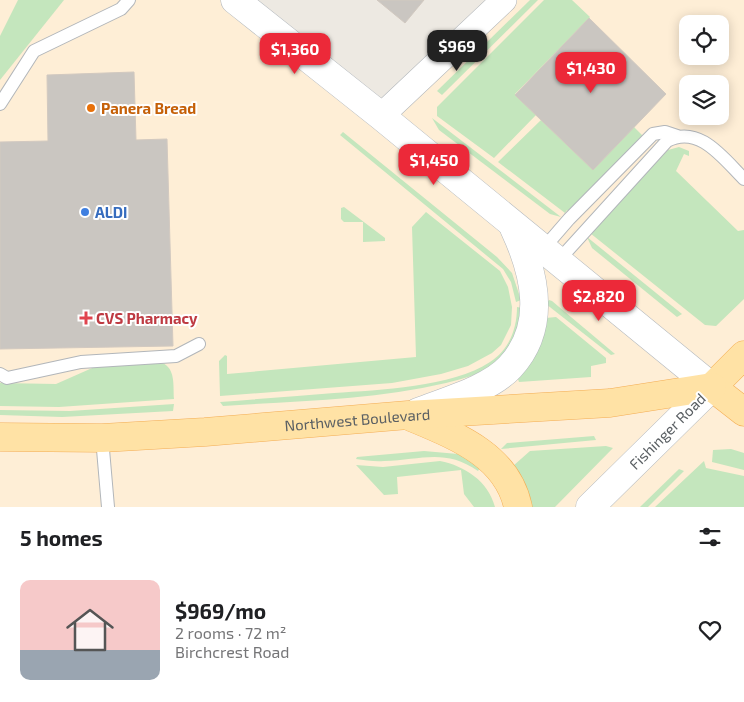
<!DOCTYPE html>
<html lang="en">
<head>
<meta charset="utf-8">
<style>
	body { margin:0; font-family:"Exo 2",sans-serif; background:#f2f2f2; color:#202124; height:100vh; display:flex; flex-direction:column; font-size:19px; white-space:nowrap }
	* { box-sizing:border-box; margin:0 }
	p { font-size:16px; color:#757577 }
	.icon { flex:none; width:28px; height:28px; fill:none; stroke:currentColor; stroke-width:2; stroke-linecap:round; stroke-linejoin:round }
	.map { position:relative; height:507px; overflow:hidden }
	.drawer { display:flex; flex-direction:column; background:#fff; flex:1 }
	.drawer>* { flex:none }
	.tools { position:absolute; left:679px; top:15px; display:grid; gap:10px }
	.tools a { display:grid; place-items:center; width:50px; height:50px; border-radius:10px; background:#fff; box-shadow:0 2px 12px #0003; font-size:25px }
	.price { position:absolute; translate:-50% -42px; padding:0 11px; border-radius:10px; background:#ec2939; color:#fff; font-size:16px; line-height:32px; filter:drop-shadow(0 1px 2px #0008) }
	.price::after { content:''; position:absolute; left:50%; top:30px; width:15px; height:11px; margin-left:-8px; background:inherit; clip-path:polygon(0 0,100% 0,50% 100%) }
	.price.selected { background:#222; color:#fff }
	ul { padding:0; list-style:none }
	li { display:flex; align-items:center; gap:15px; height:125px; padding:0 20px }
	li span { display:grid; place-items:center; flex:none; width:140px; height:100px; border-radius:10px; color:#555 }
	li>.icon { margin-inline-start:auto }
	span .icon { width:60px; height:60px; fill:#fffc; stroke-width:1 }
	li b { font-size:21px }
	h2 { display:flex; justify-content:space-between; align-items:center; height:60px; padding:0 20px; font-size:21px }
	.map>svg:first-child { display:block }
	.commercial { fill:#feeed6; fill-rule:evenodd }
	.green { fill:#c4e6bd }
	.building { fill:#cac6c1; stroke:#d2c9c0 }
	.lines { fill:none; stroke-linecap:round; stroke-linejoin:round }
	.lane-casing { stroke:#b2b6ba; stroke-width:14 }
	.street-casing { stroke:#b2b6ba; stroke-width:26 }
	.secondary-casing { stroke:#b3b8bd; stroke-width:29 }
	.primary-casing { stroke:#f4ad54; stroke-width:29 }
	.lane { stroke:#fff; stroke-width:12 }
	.street { stroke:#fff; stroke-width:25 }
	.secondary { stroke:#fff; stroke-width:28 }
	.primary { stroke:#ffe2a5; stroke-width:28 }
	.food-dot { fill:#e8710a; stroke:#fff; stroke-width:2 }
	.shop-dot { fill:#3f7fe0; stroke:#fff; stroke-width:2 }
	.health-dot { fill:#e0444e; stroke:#fff; stroke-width:2 }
	.labels { text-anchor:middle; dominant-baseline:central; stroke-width:4; stroke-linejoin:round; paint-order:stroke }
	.food-label { font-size:15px; font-weight:bold; fill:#c56008; stroke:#fff; text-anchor:start }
	.shop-label { font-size:15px; font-weight:bold; fill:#366cbe; stroke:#fff; text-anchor:start }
	.health-label { font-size:15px; font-weight:bold; fill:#be3a42; stroke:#fff; text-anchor:start }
	.street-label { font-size:15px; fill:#5a5f63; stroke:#fff }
</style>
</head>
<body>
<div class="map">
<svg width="744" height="507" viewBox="0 0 744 507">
	<rect width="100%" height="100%" fill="#ede9e2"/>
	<path class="commercial" d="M0,0H235L381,116L504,0H744V507H0ZM688,24H720V56H688ZM688,84H720V116H688Z"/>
	<g class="green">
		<path d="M18,0H64L0,80V36Z"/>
		<path d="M530,0H538L442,95L437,91Z"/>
		<path d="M544,0H572L590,17L515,94L536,115L494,158L437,116V107Z"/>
		<path d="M432,118L561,217L550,214L439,130Z"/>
		<path d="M541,120L593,170L634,127L644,137L569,212L567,210L565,213L498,162Z"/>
		<path d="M343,132L497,257L512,273L521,300L516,302L511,282L503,269L340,135Z"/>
		<path d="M679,147L689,151V156L684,154L676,171L738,231L744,230V299L716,326L705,325L590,233L668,150Z"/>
		<path d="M344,207L385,238V241L363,242V222H344L341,219V208Z"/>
		<path d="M426,212L500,271L508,287L512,307L511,325L501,345L492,353L468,366L441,374L392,383L220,396L219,361L225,355L227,356V374L416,357L412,227Z"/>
		<path d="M587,237L682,314L677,317L592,248Z"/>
		<path d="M549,300L552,301L615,354L611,355L546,304Z"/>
		<path d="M517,307L522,308C521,331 510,352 491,366C479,375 461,379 446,383C373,400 297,401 223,406L220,402C258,399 296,396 334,393C379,390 452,387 490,362C509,350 517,329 517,307Z"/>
		<path d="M556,317L606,358V363L591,366V377L519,382L517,376L546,318Z"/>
		<path d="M162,363C176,368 173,387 174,399L59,407L0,406V383L56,384L99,365Z"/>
		<path d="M174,404L173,411L62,417L0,415V410L70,411Z"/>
		<path d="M594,436L596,440L501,449L507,443Z"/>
		<path d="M606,446L613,448L555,507H532L526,488L513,466L530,451Z"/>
		<path d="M731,449L744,453V470L712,462L713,450Z"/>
		<path d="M424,451L458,454L481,466L478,471C445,448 421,460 384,461C375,462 365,460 356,459L357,457Z"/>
		<path d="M440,461C465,466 488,481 495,507H474L464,494L461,470L397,477L398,494L384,495L356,465L383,467Z"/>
		<path d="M704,461L706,468L744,476V507H655Z"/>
		<path d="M679,469L684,471L648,507H640Z"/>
	</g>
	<g class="building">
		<path d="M377,0H424L405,23Z"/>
		<path d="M589,18L666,94L593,170L515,95Z"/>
		<path d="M134,72L136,140L167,139L173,346L0,349V142L48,141L47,75Z"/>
	</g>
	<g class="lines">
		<defs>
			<g id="lane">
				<path d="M0,104L34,51L121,9L129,0"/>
				<path d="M543,249L569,219L653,134L665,132L677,136"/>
				<path d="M558,261L667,141C699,124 723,158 744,179"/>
				<path d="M0,374L7,378L81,362L176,356L199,344"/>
				<path d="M102,438L108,507"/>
			</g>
			<path id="street" d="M381,116L504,0"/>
			<g id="secondary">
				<path d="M235,0L381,116L712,387L590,507"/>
				<path d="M418,412C446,401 490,389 510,367C548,326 535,273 514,228"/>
			</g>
			<g id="primary">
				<path d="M712,387L744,355"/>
				<path d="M712,387L744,412"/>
				<path d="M411,417C456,436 507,455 518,507"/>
				<path id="s1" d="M0,437L102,438L205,432L408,415L610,403L712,387"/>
			</g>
		</defs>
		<use href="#lane" class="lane-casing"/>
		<use href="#street" class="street-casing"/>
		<use href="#secondary" class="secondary-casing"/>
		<use href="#primary" class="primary-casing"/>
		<use href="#lane" class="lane"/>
		<use href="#street" class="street"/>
		<use href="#secondary" class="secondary"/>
		<use href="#primary" class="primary"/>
	</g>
	<circle class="food-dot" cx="91" cy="108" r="5"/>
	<circle class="shop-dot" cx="85" cy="212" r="5"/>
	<path class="health-dot" d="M83.5 310.5h5v5h5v5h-5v5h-5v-5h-5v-5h5z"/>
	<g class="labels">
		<g class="food-label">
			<text x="101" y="108">Panera Bread</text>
		</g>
		<g class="shop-label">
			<text x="95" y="212">ALDI</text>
		</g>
		<g class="health-label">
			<text x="96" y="318">CVS Pharmacy</text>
		</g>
		<g class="street-label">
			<text stroke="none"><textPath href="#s1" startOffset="358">Northwest Boulevard</textPath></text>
			<text transform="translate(667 431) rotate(-45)">Fishinger Road</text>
		</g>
	</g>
</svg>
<div class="tools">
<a><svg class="icon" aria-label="locate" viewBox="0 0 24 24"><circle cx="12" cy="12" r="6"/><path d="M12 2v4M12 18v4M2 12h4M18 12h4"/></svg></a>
<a><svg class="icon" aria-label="layers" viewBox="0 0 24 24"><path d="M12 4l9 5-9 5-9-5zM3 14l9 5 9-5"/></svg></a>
</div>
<b class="price selected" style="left:457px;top:72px">$969</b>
<b class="price" style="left:295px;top:75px">$1,360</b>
<b class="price" style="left:591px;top:94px">$1,430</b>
<b class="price" style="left:434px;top:186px">$1,450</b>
<b class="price" style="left:599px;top:322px">$2,820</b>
</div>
<section class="drawer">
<h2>5 homes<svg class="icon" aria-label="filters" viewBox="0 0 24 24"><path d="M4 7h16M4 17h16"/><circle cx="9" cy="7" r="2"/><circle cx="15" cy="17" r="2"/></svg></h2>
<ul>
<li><span style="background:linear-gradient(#f6c9c9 70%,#9aa5b1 0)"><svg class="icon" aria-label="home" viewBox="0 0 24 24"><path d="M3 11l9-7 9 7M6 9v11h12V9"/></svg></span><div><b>$969/mo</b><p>2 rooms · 72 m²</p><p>Birchcrest Road</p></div><svg class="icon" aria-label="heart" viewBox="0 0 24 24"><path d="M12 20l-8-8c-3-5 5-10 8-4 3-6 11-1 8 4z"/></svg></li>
</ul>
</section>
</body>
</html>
